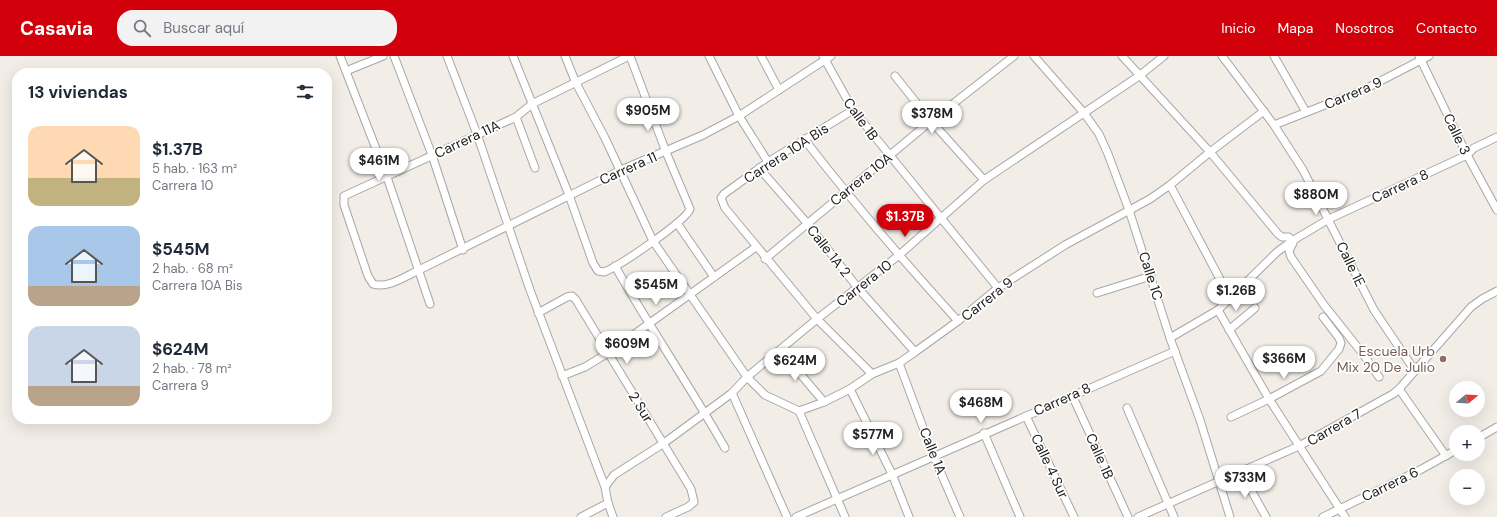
<!DOCTYPE html>
<html lang="es">
<head>
<meta charset="utf-8">
<style>
	body { margin:0; font-family:"DM Sans",sans-serif; background:#f2f2f3; color:#1f2937; height:100vh; display:flex; flex-direction:column; font-size:15px; white-space:nowrap }
	* { box-sizing:border-box; margin:0 }
	p { font-size:13px; color:#747a83 }
	.icon { flex:none; width:22px; height:22px; fill:none; stroke:currentColor; stroke-width:2; stroke-linecap:round; stroke-linejoin:round }
	.map { position:relative; flex:1; overflow:hidden }
	.panel { position:absolute; left:12px; top:12px; width:320px; height:356px; display:flex; flex-direction:column; background:#fff; border-radius:16px; box-shadow:0 4px 16px #0002 }
	.panel>* { flex:none }
	.needle { width:26px; rotate:72deg }
	.fabs { position:absolute; left:1449px; top:325px; display:grid; gap:8px }
	.fabs a { display:grid; place-items:center; width:36px; height:36px; border-radius:50%; background:#fff; box-shadow:0 4px 16px #0002; font-size:20px }
	.price { position:absolute; translate:-50% -34px; padding:0 9px; border-radius:14px; background:#fff; color:#222; font-size:13px; line-height:26px; filter:drop-shadow(0 1px 2px #0008) }
	.price::after { content:''; position:absolute; left:50%; top:24px; width:12px; height:9px; margin-left:-6px; background:inherit; clip-path:polygon(0 0,100% 0,50% 100%) }
	.price.active { background:#d1000b; color:#fff }
	ul { padding:0; list-style:none }
	li { display:flex; align-items:center; gap:12px; height:100px; padding:0 16px }
	li span { display:grid; place-items:center; flex:none; width:112px; height:80px; border-radius:12px; color:#555 }
	li>.icon { margin-inline-start:auto }
	span .icon { width:48px; height:48px; fill:#fffc; stroke-width:1 }
	li b { font-size:17px }
	h2 { display:flex; justify-content:space-between; align-items:center; height:48px; padding:0 16px; font-size:17px }
	header { display:flex; align-items:center; gap:24px; box-sizing:border-box; height:56px; padding:0 20px; background:#d1000b; color:#fff }
	header strong { font-size:19px }
	nav { display:flex; gap:22px; margin-inline-start:auto; font-size:14px }
	.search { width:280px; height:36px; background:#f2f2f3; display:flex; align-items:center; gap:10px; box-sizing:border-box; padding:0 14px; border-radius:16px; color:#747a83; font-size:15px }
	.map>svg:first-child { display:block }
	.lines { fill:none; stroke-linecap:round; stroke-linejoin:round }
	.street-casing { stroke:#a7a7a7; stroke-width:9 }
	.street { stroke:#fff; stroke-width:7 }
	.education-dot { fill:#8d6e63; stroke:#fff; stroke-width:1.5 }
	.labels { text-anchor:middle; dominant-baseline:central; stroke-width:3.5; stroke-linejoin:round; paint-order:stroke }
	.street-label { font-size:14px; fill:#202020; stroke:#fff }
	.education-label { font-size:14px; fill:#785e54; stroke:#fff; text-anchor:end }
</style>
</head>
<body>
<header>
<strong>Casavia</strong>
<div class="search"><svg class="icon" aria-label="search" viewBox="0 0 24 24"><circle cx="10" cy="10" r="6"/><path d="M15 15l6 6"/></svg>Buscar aquí</div>
<nav><a>Inicio</a><a>Mapa</a><a>Nosotros</a><a>Contacto</a></nav>
</header>
<div class="map">
<svg width="1497" height="461" viewBox="0 0 1497 461">
	<rect width="100%" height="100%" fill="#f2ede6"/>
	<g class="lines">
		<defs>
			<g id="street">
				<path d="M340,0L387,121L430,248"/>
				<path d="M394,0L432,99L463,194"/>
				<path d="M447,0L477,78L530,234L605,431"/>
				<path d="M513,0L569,139L593,207L598,215L604,216C618,211 686,165 690,153L666,96L630,0"/>
				<path d="M565,0L576,27L605,82L653,185L747,321L765,339L799,355"/>
				<path d="M629,0L532,48L516,61L344,140V149L368,220L373,228C387,233 406,220 419,214L621,114L703,79L739,60L831,0"/>
				<path d="M709,0L739,60L768,106"/>
				<path d="M761,0L779,34"/>
				<path d="M823,0L853,54L998,232"/>
				<path d="M1034,0L1084,57L1099,78L1108,98L1129,154L1170,282L1200,364L1230,461"/>
				<path d="M1122,0L1210,96L1278,178L1282,181H1289L1293,187L1289,195L1291,201L1324,249L1363,298L1379,321"/>
				<path d="M1222,0L1274,69L1303,114L1374,254L1415,315"/>
				<path d="M1274,0L1306,56"/>
				<path d="M1419,0L1467,99L1497,154"/>
				<path d="M346,15L383,0"/>
				<path d="M895,20L931,65L984,124"/>
				<path d="M853,54L768,106L724,138L721,142L725,152L817,263L872,318"/>
				<path d="M516,61L535,112"/>
				<path d="M1274,69L1363,34L1429,0"/>
				<path d="M804,83C853,146 904,206 958,265"/>
				<path d="M759,112L807,167L858,232L915,296"/>
				<path d="M1170,129L1230,242"/>
				<path d="M677,167L714,221"/>
				<path d="M765,203L931,65L1014,0"/>
				<path d="M615,210C650,272 690,330 725,392"/>
				<path d="M1097,237L1151,220"/>
				<path d="M1218,254L1269,343L1345,461"/>
				<path d="M538,257L567,241L572,240L576,244L691,433L694,446L688,451L666,461"/>
				<path d="M1229,274L1255,252"/>
				<path d="M1170,282L1218,254L1277,196L1292,185L1329,163L1467,99L1474,92L1497,81"/>
				<path d="M780,294L824,346"/>
				<path d="M899,307L934,401L960,461"/>
				<path d="M562,320L585,311L608,297L756,191"/>
				<path d="M850,333L892,418L909,461"/>
				<path d="M1399,333L1446,400"/>
				<path d="M732,337L787,461"/>
				<path d="M1072,339L1128,461"/>
				<path d="M1127,352L1174,461"/>
				<path d="M799,355L824,346L850,333L872,318L899,307L915,296L958,265L998,232L1065,189L1150,143L1170,129L1210,96L1264,55"/>
				<path d="M799,355L845,461"/>
				<path d="M1026,360L1074,461"/>
				<path d="M1231,361L1269,343L1321,315L1339,293L1341,287L1339,282L1323,261"/>
				<path d="M984,377L1020,461"/>
				<path d="M1478,382L1497,371"/>
				<path d="M1241,416L1266,461"/>
				<path d="M608,447L613,461"/>
				<path d="M581,461L608,447L605,431L614,419L664,387L732,337L747,321L817,263L898,200L984,124L1139,20L1164,0"/>
				<path d="M796,461L1175,295"/>
				<path d="M1138,461L1299,390L1393,338L1399,333L1471,251L1482,243L1497,235"/>
				<path d="M1323,461L1420,414L1456,394"/>
			</g>
		</defs>
		<use href="#street" class="street-casing"/>
		<use href="#street" class="street"/>
	</g>
	<circle class="education-dot" cx="1443" cy="303" r="4"/>
	<g class="labels">
		<g class="street-label">
			<text transform="translate(1353 37) rotate(-23)">Carrera 9</text>
			<text transform="translate(861 63) rotate(54)">Calle 1B</text>
			<text transform="translate(1457 78) rotate(64)">Calle 3</text>
			<text transform="translate(467 83) rotate(-25)">Carrera 11A</text>
			<text transform="translate(786 97) rotate(-33)">Carrera 10A Bis</text>
			<text transform="translate(628 112) rotate(-24)">Carrera 11</text>
			<text transform="translate(861 123) rotate(-39)">Carrera 10A</text>
			<text transform="translate(1400 130) rotate(-25)">Carrera 8</text>
			<text transform="translate(829 195) rotate(52)">Calle 1A 2</text>
			<text transform="translate(1351 208) rotate(64)">Calle 1E</text>
			<text transform="translate(1151 220) rotate(72)">Calle 1C</text>
			<text transform="translate(864 227) rotate(-38)">Carrera 10</text>
			<text transform="translate(987 243) rotate(-38)">Carrera 9</text>
			<text transform="translate(1062 343) rotate(-24)">Carrera 8</text>
			<text transform="translate(641 351) rotate(58)">2 Sur</text>
			<text transform="translate(1334 371) rotate(-30)">Carrera 7</text>
			<text transform="translate(933 395) rotate(68)">Calle 1A</text>
			<text transform="translate(1100 400) rotate(66)">Calle 1B</text>
			<text transform="translate(1050 410) rotate(65)">Calle 4 Sur</text>
			<text transform="translate(1390 428) rotate(-26)">Carrera 6</text>
		</g>
		<g class="education-label">
			<text x="1435" y="295">Escuela Urb<tspan x="1435" dy="16">Mix 20 De Julio</tspan></text>
		</g>
	</g>
</svg>
<div class="fabs">
<a><svg class="needle" viewBox="-14 -14 28 28"><path d="M0-13l5 13h-10z" fill="#e53935"/><path d="M0 13l5-13h-10z" fill="#747a83"/></svg></a>
<a>+</a>
<a>−</a>
</div>
<b class="price" style="left:648px;top:76px">$905M</b>
<b class="price" style="left:932px;top:79px">$378M</b>
<b class="price" style="left:379px;top:126px">$461M</b>
<b class="price" style="left:1316px;top:160px">$880M</b>
<b class="price active" style="left:905px;top:182px">$1.37B</b>
<b class="price" style="left:656px;top:250px">$545M</b>
<b class="price" style="left:1236px;top:256px">$1.26B</b>
<b class="price" style="left:627px;top:309px">$609M</b>
<b class="price" style="left:1284px;top:324px">$366M</b>
<b class="price" style="left:795px;top:326px">$624M</b>
<b class="price" style="left:981px;top:368px">$468M</b>
<b class="price" style="left:873px;top:400px">$577M</b>
<b class="price" style="left:1245px;top:443px">$733M</b>
<section class="panel">
<h2>13 viviendas<svg class="icon" aria-label="filters" viewBox="0 0 24 24"><path d="M4 7h16M4 17h16"/><circle cx="9" cy="7" r="2"/><circle cx="15" cy="17" r="2"/></svg></h2>
<ul>
<li><span style="background:linear-gradient(#ffd9b3 65%,#c2b280 0)"><svg class="icon" aria-label="home" viewBox="0 0 24 24"><path d="M3 11l9-7 9 7M6 9v11h12V9"/></svg></span><div><b>$1.37B</b><p>5 hab. · 163 m²</p><p>Carrera 10</p></div></li>
<li><span style="background:linear-gradient(#a9c7e8 75%,#b9a48a 0)"><svg class="icon" aria-label="home" viewBox="0 0 24 24"><path d="M3 11l9-7 9 7M6 9v11h12V9"/></svg></span><div><b>$545M</b><p>2 hab. · 68 m²</p><p>Carrera 10A Bis</p></div></li>
<li><span style="background:linear-gradient(#c9d6e8 75%,#b9a48a 0)"><svg class="icon" aria-label="home" viewBox="0 0 24 24"><path d="M3 11l9-7 9 7M6 9v11h12V9"/></svg></span><div><b>$624M</b><p>2 hab. · 78 m²</p><p>Carrera 9</p></div></li>
</ul>
</section>
</div>
</body>
</html>
